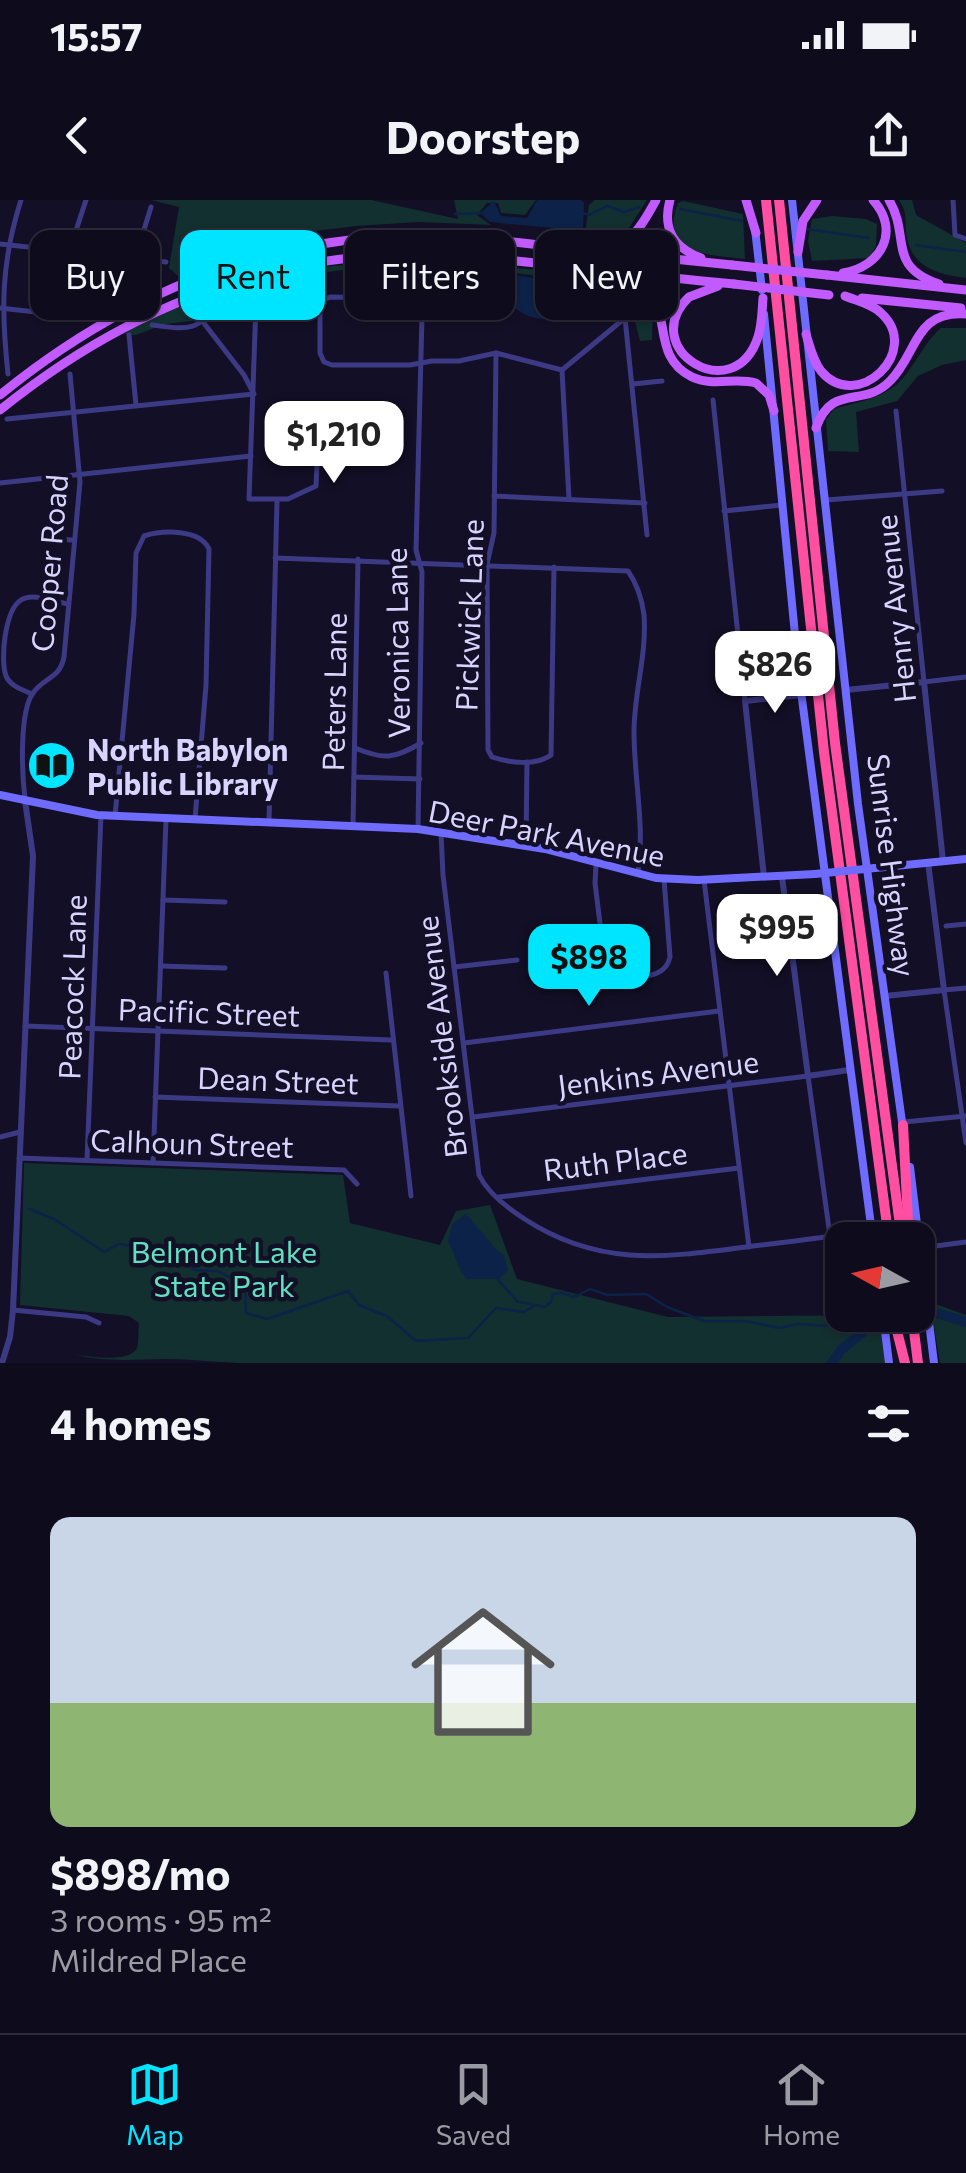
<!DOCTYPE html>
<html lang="en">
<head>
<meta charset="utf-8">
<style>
	body { margin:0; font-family:Commissioner,sans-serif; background:#171425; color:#f1f3f6; height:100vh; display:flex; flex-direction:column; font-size:38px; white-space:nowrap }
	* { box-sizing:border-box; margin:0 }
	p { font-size:32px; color:#9b9ba3 }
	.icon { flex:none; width:55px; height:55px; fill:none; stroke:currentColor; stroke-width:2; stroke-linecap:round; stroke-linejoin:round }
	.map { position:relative; height:1163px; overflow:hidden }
	.side { display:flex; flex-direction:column; background:#0e0b1c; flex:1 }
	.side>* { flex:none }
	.banner { position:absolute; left:30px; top:30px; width:908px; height:90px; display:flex; gap:20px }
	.needle { width:65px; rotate:278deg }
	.buttons { position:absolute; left:825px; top:1022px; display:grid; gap:20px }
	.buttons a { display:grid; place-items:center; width:110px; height:110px; border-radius:20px; background:#0e0b1c; box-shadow:0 2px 8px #0004,0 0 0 2px #2e2b3b; font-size:50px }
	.price { position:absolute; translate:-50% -85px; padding:0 22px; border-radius:20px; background:#fff; color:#222; font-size:32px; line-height:65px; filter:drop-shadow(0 2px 5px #0008) }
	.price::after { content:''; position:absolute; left:50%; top:60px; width:30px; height:22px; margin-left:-15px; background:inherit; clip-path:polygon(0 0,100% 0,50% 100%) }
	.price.active { background:#00e5ff; color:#111 }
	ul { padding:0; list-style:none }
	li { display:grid; align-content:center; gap:20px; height:530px; padding:0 50px }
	li span { display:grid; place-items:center; height:310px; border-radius:20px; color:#555 }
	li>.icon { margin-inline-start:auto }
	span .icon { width:180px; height:180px; fill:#fffc; stroke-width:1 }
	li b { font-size:42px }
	h2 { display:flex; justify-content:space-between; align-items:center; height:120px; padding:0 50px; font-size:42px }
	.tag { padding:0 35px; border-radius:20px; background:#0e0b1c; box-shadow:0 2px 8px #0004,0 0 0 2px #2e2b3b; font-size:35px; line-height:90px }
	.tag.active { background:#00e5ff; color:#111 }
	.status { display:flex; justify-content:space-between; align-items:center; height:70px; padding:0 50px; background:#0e0b1c; direction:ltr }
	.status svg { height:28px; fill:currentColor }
	header { display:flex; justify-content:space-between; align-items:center; height:130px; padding:0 50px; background:#0e0b1c; font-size:45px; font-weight:700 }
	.tabs { display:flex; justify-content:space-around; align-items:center; height:140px; border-top:2px solid #2e2b3b; background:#0e0b1c; font-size:28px; color:#9b9ba3 }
	.tabs a { display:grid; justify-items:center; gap:5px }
	.tabs .active { color:#00e5ff }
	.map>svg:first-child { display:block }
	.green { fill:#12302f }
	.water { fill:#0c2248 }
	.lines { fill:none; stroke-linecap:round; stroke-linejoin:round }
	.stream { stroke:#0c2248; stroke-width:2.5 }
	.river { stroke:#0c2248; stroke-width:10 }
	.minor { stroke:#3d3a85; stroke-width:5 }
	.tertiary { stroke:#3d3a85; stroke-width:6 }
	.secondary { stroke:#6f6bff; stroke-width:8 }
	.primary { stroke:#c25bff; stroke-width:9 }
	.motorway { stroke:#ff4fa3; stroke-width:10 }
	.secondary-bridge { stroke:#6f6bff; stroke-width:8 }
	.primary-bridge { stroke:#c25bff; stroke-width:9 }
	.labels { text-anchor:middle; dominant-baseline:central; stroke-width:9; stroke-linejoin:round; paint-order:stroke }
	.street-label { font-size:30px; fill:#d9d4ff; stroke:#130f26 }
	.poi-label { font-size:30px; font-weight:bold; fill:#d9d4ff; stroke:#130f26; text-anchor:start }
	.park-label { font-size:30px; fill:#5fe0c0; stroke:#130f26 }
</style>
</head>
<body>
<div class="status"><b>15:57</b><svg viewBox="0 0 49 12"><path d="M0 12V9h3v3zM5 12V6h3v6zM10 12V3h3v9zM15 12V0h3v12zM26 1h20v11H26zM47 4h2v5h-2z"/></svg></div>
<header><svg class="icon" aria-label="back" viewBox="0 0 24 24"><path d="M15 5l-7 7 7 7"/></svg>Doorstep<svg class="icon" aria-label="share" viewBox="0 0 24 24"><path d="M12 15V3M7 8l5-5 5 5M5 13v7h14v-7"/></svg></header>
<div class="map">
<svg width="966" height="1163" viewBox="0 0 966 1163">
	<rect width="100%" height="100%" fill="#130f26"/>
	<g class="green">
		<path d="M151,0H371L458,19L454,0H536L525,15L501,13L498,3H487L477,15L491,25L419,22L357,26L237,40L178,76L169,68L179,7Z"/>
		<path d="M595,0H647L625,34L610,39L585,34L589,5Z"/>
		<path d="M899,0H912L916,15L966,43V78C936,74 910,67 906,32C905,19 907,11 899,0Z"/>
		<path d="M683,1L743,14L745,59C710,55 658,55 678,3Z"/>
		<path d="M832,16L866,19L877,24L876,46L869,58L812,61L808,41L812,19Z"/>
		<path d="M434,62L567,72L623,81L637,86L653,104L652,140L640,141L632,110L621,98H598L572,107L574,80L469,68L459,86L455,75L445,68L433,80L420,66H367L277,80L218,97L208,112L192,121L165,124L136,135L124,134L131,128C175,108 222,85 270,75C324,63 379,63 434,62Z"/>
		<path d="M941,128H966V160L942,165L918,176L897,201L856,212L859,252L828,251L826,220L834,209C854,203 878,199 895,186C914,170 922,144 941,128Z"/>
		<path d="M24,963L343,975L350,1023L440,1045L456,1011L490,1005L517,1079L668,1117L882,1115L887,1163H239C215,1162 191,1159 167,1159C135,1159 105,1163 74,1154C89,1157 129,1163 137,1148C139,1142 138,1130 139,1123L129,1116L20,1105Z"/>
		<path d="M930,1102L966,1115V1163H940Z"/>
	</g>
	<g class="water">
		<path d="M537,0H581L584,3L583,31L490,22L480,13L494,1L501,16L527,18Z"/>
		<path d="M477,70L564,82L568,95L564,117C532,123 526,116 502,99L474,101L463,96L469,71Z"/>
		<path d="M466,1014L496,1049L504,1055L508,1070L499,1079H467C458,1070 455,1054 448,1042L452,1024Z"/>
	</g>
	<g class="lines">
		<g class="stream">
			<path d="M680,9L742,21"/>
			<path d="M582,13L589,15L607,6L624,12L639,7"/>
			<path d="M455,14L481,13"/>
			<path d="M807,29L869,38"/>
			<path d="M916,45L966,52"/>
			<path d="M29,1009L54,1019L104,1052L119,1044L152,1049L177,1055L195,1070L217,1071L245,1084L246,1113L267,1119L348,1091L359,1105L387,1116L416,1141L468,1138L496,1108L524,1112L535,1105L545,1107L551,1102L553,1094L562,1093L574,1097L590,1089L607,1095L646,1094L667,1107L704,1121H746L779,1128L798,1124L827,1126L842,1119L867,1128"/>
			<path d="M498,1080L518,1102L532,1104"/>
		</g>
		<g class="river">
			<path d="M939,1114L966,1122"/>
			<path d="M832,1163L841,1150L875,1122"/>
		</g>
		<g class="minor">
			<path d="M953,0L955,35L966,39"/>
			<path d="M0,44L166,62"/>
			<path d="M69,52L86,0"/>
			<path d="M135,59L151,7"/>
			<path d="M320,99V153L324,162L332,165H410L432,161H459L496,153L562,170"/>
			<path d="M256,104L249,299H288L316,286L319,223L326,210"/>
			<path d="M0,108L89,118"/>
			<path d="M625,118L647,335"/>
			<path d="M152,125C184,129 201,134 216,100L243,99L263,106L295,107L331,97L421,99"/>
			<path d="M129,135L136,205"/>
			<path d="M496,153L494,333L487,364L488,550L492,557C510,563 536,566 551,555L554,367"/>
			<path d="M562,170L569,299"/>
			<path d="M562,170L625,118"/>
			<path d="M8,174C1,109 1,63 21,0"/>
			<path d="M633,184L662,181"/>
			<path d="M713,200L745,501"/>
			<path d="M896,211L924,482L966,477"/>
			<path d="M7,219L254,194L244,175L203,122"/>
			<path d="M0,283L251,256"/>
			<path d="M494,296L645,303"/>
			<path d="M826,300L942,291"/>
			<path d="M724,311L782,305"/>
			<path d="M47,339L74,340"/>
			<path d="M275,358L628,371C637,384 642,399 644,415C647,455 634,492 634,532C634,579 645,625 638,672"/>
			<path d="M32,494C23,490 10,486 6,476C0,459 5,410 21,400C32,392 56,402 68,404"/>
			<path d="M355,548C384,560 394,559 421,543"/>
			<path d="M354,577L420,579"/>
			<path d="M25,599C22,575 19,512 33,493C44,477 60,479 64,457L80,282L70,174"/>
			<path d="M115,616L134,414L136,353L144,336C163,330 200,329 209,349L206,485L195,619"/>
			<path d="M269,622L277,301"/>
			<path d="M353,625L358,359"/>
			<path d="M418,629L422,372L416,350L423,77"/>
			<path d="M441,633L443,675L479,975C488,993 506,1007 523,1018C597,1067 662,1058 746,1047C787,1042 828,1037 869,1031"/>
			<path d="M526,646L527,562"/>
			<path d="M596,664L595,683L605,764L631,778C648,776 666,776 670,757L664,679"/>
			<path d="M704,680L749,1047"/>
			<path d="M163,700L225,702"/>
			<path d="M946,726L966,724"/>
			<path d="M161,766L225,768"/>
			<path d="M454,767L517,760"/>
			<path d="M386,773L411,996"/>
			<path d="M966,788L944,790L966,943"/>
			<path d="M25,826L391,840"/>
			<path d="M464,843L719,811"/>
			<path d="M155,897L399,906"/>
			<path d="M473,917L808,876L830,1036"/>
			<path d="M904,922L966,916"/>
			<path d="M0,937L20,932"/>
			<path d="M19,958L344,970L357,984"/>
			<path d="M87,960L101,615"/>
			<path d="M153,963L166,619"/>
			<path d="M499,997L739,968"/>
			<path d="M920,1048L966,1042"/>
			<path d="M13,1110L86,1117L99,1123"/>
		</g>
		<g class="tertiary">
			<path d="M846,490L924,482L943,661"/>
			<path d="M764,677L745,501L802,495"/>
			<path d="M782,677L808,876L849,870"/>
			<path d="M885,796L944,790L928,662"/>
			<path d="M2,1163L10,1137L13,1110L33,656L25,601"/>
		</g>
		<g class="secondary">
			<path d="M792,0L858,604L903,929"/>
			<path d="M755,29L762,90"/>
			<path d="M764,114L799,476L872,1033"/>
			<path d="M0,595L97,615L418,629L545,649L656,678L698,680L815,674"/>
			<path d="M875,668L966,659"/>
			<path d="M910,967L934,1163"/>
			<path d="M883,1115L889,1163"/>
		</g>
		<g class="primary">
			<path d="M670,0C662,28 674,48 701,58"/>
			<path d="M746,0L756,33"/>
			<path d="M889,0C911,37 886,66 939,84"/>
			<path d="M602,47C633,46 643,23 656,0"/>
			<path d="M798,52L803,21L817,0"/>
			<path d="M843,73C881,67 901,31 873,0"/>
			<path d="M827,75L966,90"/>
			<path d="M625,77C683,95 643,153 692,177C713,187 735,177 756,183L769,195L774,211"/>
			<path d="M718,86L689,97C636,148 734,210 758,137C762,125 762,111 763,98"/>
			<path d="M862,98L961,108"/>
			<path d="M806,134C810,147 813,161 821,171C857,214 923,151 881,113C872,104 857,101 845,96"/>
			<path d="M0,195C117,100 252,40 405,36C456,35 506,41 557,47C615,53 674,59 732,65"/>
			<path d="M0,210C119,114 256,57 410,54C455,53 501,60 546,64C609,71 671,78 734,84"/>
			<path d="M816,228C832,182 863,209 890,181C918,153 914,110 966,114"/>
		</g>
		<g class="motorway">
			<path d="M766,0L824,552L889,1040"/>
			<path d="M779,0L835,543L902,1040"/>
			<path d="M903,925L909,1040"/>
			<path d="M871,1031L877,1040"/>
			<path d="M893,1115L905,1163"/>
			<path d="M912,1115L918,1163"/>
		</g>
		<path class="secondary-bridge" d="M815,674L875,668"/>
		<g class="primary-bridge">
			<path d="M732,65L827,75"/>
			<path d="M734,84L829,95"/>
		</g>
	</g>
	<defs>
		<symbol id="library-disc" viewBox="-11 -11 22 22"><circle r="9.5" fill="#00e5ff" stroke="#130f26"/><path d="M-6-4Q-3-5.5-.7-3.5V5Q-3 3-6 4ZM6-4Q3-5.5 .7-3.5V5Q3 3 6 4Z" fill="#111"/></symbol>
	</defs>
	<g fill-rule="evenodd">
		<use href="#library-disc" x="24" y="538" width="55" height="55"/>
	</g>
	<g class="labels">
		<g class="street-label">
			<text transform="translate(48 363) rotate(-85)">Cooper Road</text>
			<text transform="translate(894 409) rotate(-96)">Henry Avenue</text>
			<text transform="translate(468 415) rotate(-88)">Pickwick Lane</text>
			<text transform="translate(396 443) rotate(-91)">Veronica Lane</text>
			<text transform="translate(333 492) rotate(-89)">Peters Lane</text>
			<text transform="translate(547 632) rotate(11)">Deer Park Avenue</text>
			<text transform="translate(893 665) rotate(83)">Sunrise Highway</text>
			<text transform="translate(71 787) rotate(-88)">Peacock Lane</text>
			<text transform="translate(209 811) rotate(2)">Pacific Street</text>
			<text transform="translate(440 837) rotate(-97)">Brookside Avenue</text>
			<text transform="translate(658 872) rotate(-7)">Jenkins Avenue</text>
			<text transform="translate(278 879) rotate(2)">Dean Street</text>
			<text transform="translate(192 942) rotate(2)">Calhoun Street</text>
			<text transform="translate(615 960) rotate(-7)">Ruth Place</text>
		</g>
		<g class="poi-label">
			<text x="87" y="548">North Babylon<tspan x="87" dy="34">Public Library</tspan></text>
		</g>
		<g class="park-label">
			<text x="224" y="1050">Belmont Lake<tspan x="224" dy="34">State Park</tspan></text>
		</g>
	</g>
</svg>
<div class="buttons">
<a><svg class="needle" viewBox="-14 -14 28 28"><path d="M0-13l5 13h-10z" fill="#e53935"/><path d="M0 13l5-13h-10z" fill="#9b9ba3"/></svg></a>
</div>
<b class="price" style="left:334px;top:286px">$1,210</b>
<b class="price" style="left:775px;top:516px">$826</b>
<b class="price" style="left:777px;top:779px">$995</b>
<b class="price active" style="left:589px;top:809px">$898</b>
<div class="banner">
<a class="tag">Buy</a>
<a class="tag active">Rent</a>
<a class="tag">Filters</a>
<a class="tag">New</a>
</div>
</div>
<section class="side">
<h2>4 homes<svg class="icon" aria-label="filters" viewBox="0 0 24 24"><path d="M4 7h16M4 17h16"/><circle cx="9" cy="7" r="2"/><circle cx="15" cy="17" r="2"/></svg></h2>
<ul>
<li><span style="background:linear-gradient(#c9d6e8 60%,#8fb573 0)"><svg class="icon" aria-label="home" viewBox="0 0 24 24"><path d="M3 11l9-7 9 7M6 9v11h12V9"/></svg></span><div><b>$898/mo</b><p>3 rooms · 95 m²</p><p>Mildred Place</p></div></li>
</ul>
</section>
<nav class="tabs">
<a class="active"><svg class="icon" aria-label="map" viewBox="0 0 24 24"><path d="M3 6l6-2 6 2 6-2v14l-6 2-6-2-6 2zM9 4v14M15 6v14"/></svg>Map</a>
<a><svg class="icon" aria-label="saved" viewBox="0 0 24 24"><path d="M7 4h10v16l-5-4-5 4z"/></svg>Saved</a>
<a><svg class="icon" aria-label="home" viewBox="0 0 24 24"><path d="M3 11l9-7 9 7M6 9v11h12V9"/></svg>Home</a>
</nav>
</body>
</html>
